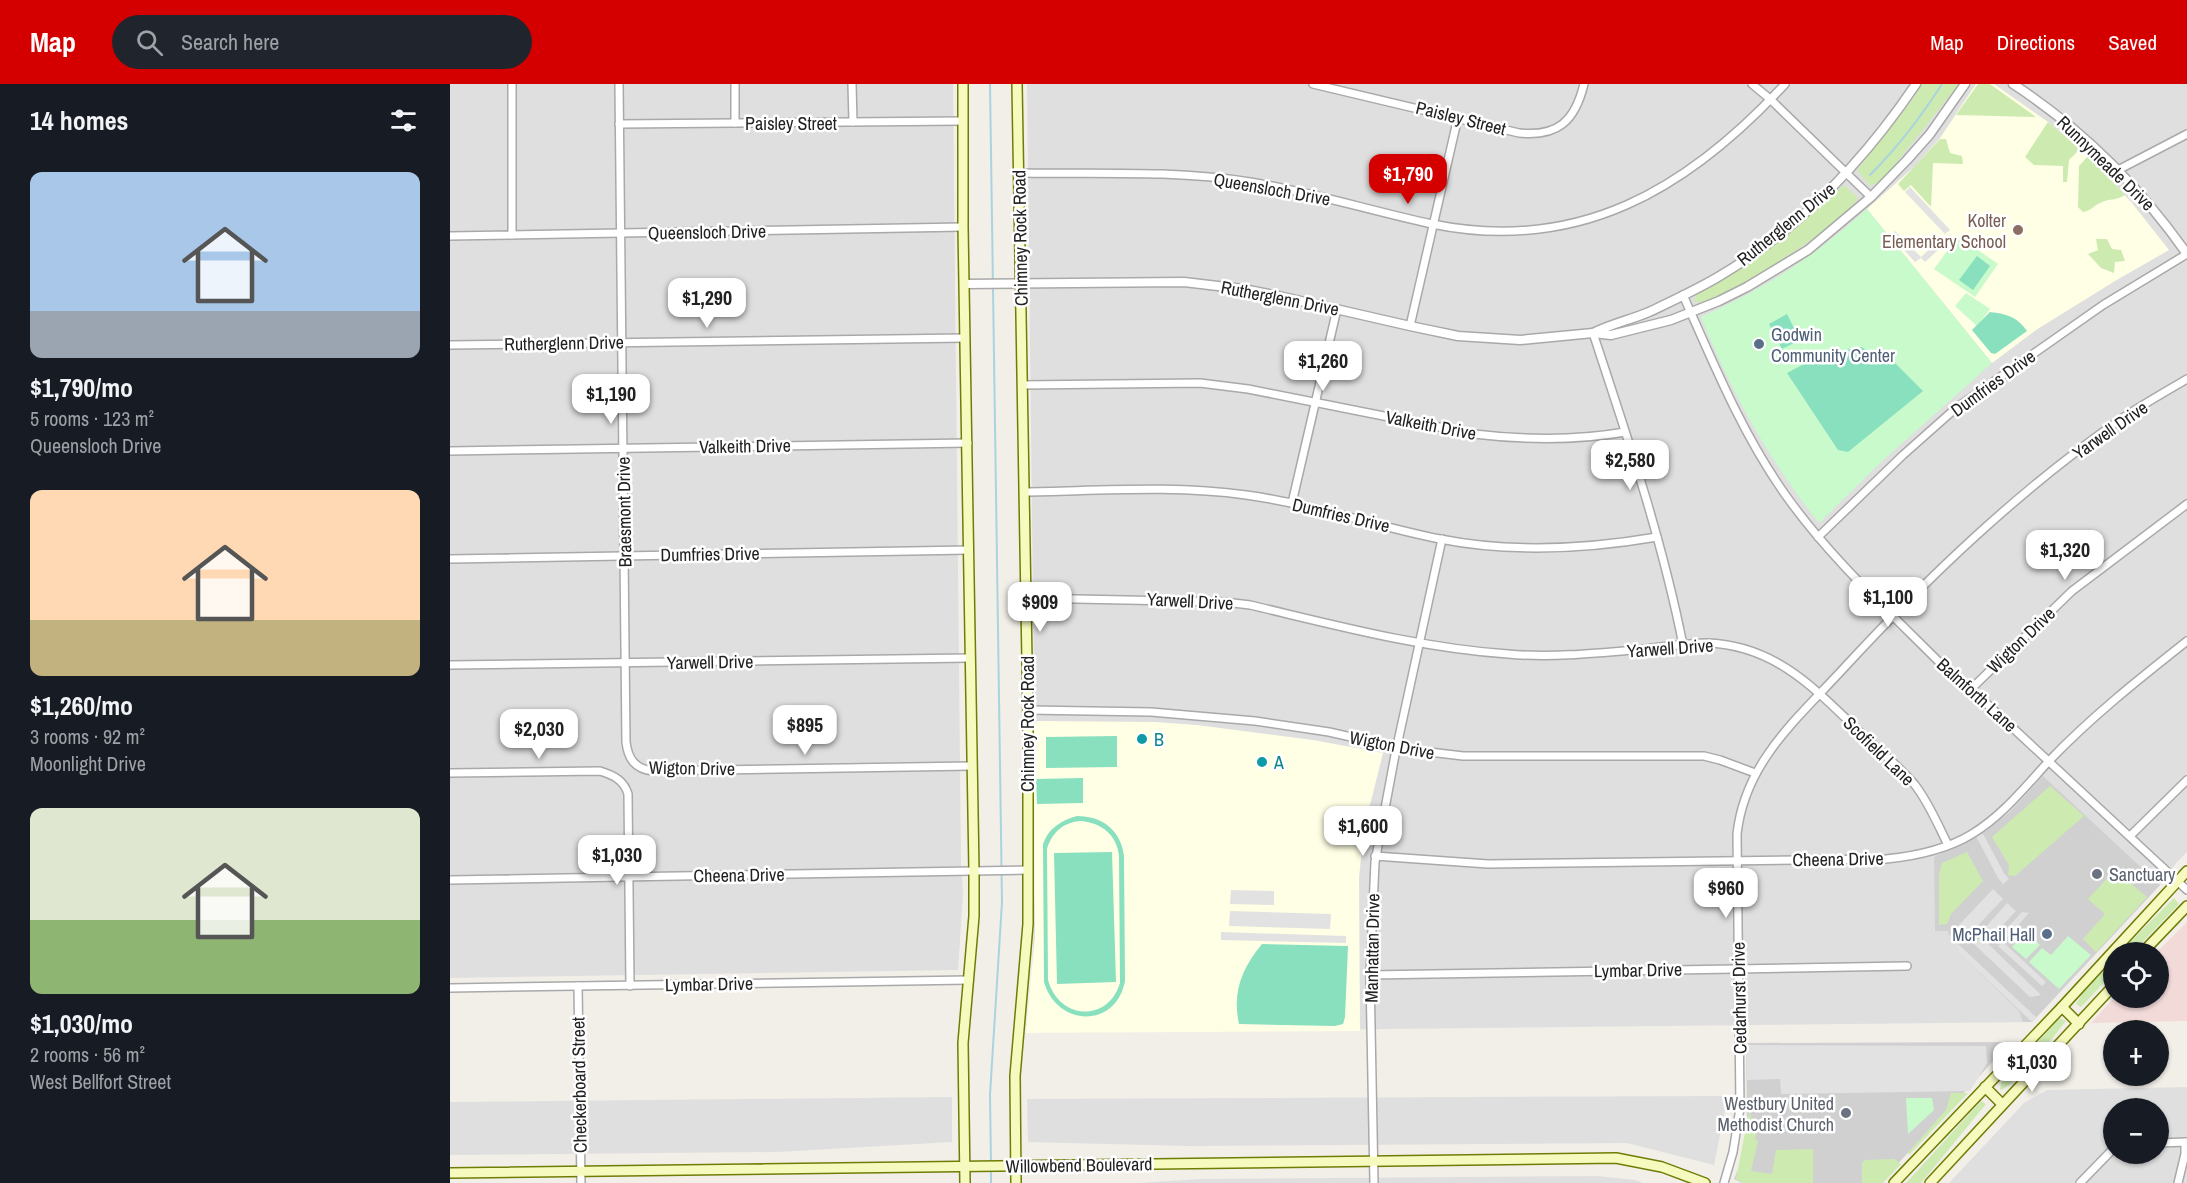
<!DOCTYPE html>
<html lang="en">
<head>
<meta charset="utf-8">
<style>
	body { margin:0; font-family:"Archivo Narrow",sans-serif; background:#20242c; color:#f1f3f6; height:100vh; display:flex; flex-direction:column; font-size:22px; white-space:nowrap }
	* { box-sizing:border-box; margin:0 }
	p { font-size:20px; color:#9ea1a6 }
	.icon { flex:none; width:33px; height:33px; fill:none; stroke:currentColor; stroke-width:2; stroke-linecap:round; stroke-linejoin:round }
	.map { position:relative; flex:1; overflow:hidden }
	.panel { display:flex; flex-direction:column; background:#171b24; width:450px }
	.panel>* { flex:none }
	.controls { position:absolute; left:1653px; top:858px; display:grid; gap:12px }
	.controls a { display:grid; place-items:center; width:66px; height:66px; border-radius:50%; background:#171b24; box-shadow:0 2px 4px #0004; font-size:30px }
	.price { position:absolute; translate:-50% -51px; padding:0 14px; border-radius:12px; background:#fff; color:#222; font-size:20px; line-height:39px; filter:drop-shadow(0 2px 3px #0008) }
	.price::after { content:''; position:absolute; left:50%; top:36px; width:18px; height:14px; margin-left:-9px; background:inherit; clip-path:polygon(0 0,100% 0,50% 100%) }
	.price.on { background:#d40000; color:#fff }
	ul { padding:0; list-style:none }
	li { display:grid; align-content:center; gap:12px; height:318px; padding:0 30px }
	li span { display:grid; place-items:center; height:186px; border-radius:12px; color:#555 }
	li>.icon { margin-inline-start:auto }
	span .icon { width:108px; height:108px; fill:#fffc; stroke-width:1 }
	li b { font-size:26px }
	h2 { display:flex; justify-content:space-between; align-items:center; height:72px; padding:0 30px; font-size:26px }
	header { display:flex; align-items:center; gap:36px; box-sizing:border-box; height:84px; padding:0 30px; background:#d40000; color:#fff }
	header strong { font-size:28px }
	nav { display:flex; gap:33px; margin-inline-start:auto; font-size:21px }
	.search { width:420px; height:54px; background:#20242c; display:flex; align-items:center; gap:15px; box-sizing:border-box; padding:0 21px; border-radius:33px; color:#9ea1a6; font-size:22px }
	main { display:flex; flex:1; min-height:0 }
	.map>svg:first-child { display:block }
	.residential { fill:#e0dfdf; fill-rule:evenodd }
	.commercial { fill:#f2dad9 }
	.education { fill:#ffffe5 }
	.religious { fill:#d0d0d0 }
	.grass { fill:#cdebb0 }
	.park { fill:#c8facc }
	.pitch { fill:#88e0be; fill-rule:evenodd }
	.parking { fill:#e2e2e2 }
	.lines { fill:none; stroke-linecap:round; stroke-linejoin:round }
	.stream { stroke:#aad3df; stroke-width:2 }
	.minor-casing { stroke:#a9a9a9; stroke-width:10 }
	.tertiary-casing { stroke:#a9a9a9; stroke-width:11 }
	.secondary-casing { stroke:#707d05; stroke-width:12 }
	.minor { stroke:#fff; stroke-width:7 }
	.tertiary { stroke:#fff; stroke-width:8 }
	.secondary { stroke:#f7fabf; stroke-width:9 }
	.education-dot { fill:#8d6e63; stroke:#fff; stroke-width:2 }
	.service-dot { fill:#5c6f8a; stroke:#fff; stroke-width:2 }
	.culture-dot { fill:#0f9aa8; stroke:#fff; stroke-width:2 }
	.worship-dot { fill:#6b7280; stroke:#fff; stroke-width:2 }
	.labels { text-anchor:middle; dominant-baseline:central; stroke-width:5; stroke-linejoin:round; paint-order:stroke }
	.street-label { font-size:18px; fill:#222; stroke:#fff }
	.education-label { font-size:18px; fill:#785e54; stroke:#fff; text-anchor:end }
	.service-label { font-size:18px; fill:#4e5e75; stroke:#fff; text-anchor:start }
	.culture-label { font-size:18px; fill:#0d838f; stroke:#fff; text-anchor:start }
	.worship-label { font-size:18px; fill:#5b616d; stroke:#fff; text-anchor:start }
</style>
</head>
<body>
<header>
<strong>Map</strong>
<div class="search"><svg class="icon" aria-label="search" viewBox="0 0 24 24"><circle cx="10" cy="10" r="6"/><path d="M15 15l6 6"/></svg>Search here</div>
<nav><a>Map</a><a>Directions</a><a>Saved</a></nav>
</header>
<main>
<section class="panel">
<h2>14 homes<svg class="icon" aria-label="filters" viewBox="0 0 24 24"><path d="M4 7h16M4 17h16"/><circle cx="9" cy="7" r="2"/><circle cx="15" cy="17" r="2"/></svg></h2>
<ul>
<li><span style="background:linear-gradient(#a9c7e8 75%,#9aa5b1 0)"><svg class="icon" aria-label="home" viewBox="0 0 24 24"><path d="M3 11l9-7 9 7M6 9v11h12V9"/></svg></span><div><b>$1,790/mo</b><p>5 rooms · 123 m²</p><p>Queensloch Drive</p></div></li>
<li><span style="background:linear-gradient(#ffd9b3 70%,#c2b280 0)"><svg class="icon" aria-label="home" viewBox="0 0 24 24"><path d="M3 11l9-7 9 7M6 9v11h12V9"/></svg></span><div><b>$1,260/mo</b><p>3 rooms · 92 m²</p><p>Moonlight Drive</p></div></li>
<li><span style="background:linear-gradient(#dfe7d0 60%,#8fb573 0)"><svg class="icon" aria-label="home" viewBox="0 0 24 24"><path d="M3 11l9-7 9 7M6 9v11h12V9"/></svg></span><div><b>$1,030/mo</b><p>2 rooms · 56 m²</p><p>West Bellfort Street</p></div></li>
</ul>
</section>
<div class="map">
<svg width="1737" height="1099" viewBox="0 0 1737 1099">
	<rect width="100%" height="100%" fill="#f2efe9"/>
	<g class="residential">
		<path d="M0,0H503L511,778L513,810L508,886L0,894Z"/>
		<path d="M577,0H1737V768L1727,778L1710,801L1582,938L580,949L586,779Z"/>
		<path d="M1737,1003V1099H1499L1574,1019L1597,1006ZM1664,1024H1708V1070H1664Z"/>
		<path d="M1278,1012L1264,1081L1177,1059L738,1062L578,1058L577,1015Z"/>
		<path d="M502,1013V1058L327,1068L0,1071V1018Z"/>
		<path d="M1147,1092L1185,1096L1193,1099H689L751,1095Z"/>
	</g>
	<path class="commercial" d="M1737,838V937L1641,939L1664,914H1708L1707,868Z"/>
	<g class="education">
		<path d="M1526,0H1544L1598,38L1638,72L1682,119L1719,166L1665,197L1586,246L1542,279L1417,125L1465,82L1490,54Z"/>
		<path d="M588,637L705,638L747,641L863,656L933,669L914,745L909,794L910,947L576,949L585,852L584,640Z"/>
	</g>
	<g class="religious">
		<path d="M1593,692L1710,801L1582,938H1573L1569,927L1508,868L1507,859L1499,851L1498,847H1485L1484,773L1522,755L1560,728Z"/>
		<path d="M1561,958L1430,1099H1292L1284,1095L1289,1083L1297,1041L1296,959Z"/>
	</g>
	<g class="grass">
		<path d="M1472,0H1509L1432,97L1420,102L1407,86L1461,18Z"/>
		<path d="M1528,0H1540L1586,33L1506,31Z"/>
		<path d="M1598,38L1630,65L1619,76L1617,98H1613V82L1584,81L1575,73Z"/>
		<path d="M1490,55H1496L1500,69L1512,72L1513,80L1483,79L1481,123L1461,101L1454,107L1448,100Z"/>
		<path d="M1638,72L1675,111C1667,117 1659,114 1650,119C1643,122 1641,127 1633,128L1628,123L1629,82Z"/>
		<path d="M1394,101L1408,114C1398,138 1285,207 1258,217C1253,218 1249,218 1244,218L1246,211L1336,152Z"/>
		<path d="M1646,155H1657L1662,165L1671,166L1675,177L1665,178L1664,189L1651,184L1638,170L1648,166Z"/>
		<path d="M1600,702L1634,732L1565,792L1558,791L1559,781L1542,753Z"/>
		<path d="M1517,768L1533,797L1501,830L1497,840L1489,841V790L1492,779Z"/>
		<path d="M1665,786L1697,813L1646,868L1633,855L1655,830L1638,815Z"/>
		<path d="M1724,814L1729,820L1683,868H1670Z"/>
		<path d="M1663,875V889L1631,923L1626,920L1635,905Z"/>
		<path d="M1609,934L1616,937C1604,952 1566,1002 1550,1006L1551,999Z"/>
		<path d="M1501,1009H1518L1459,1071L1458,1069L1496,1026Z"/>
		<path d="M1531,1017L1536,1020L1471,1099H1456Z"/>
		<path d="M1299,1027L1302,1036L1308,1037L1305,1056L1308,1057L1301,1087L1322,1090L1326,1066L1363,1065V1099H1293L1286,1095Z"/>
		<path d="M1444,1075L1451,1080L1433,1099H1412V1078L1416,1076Z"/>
	</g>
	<g class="park">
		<path d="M1417,125L1542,279L1430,379L1369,439C1319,376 1281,308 1251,233C1288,216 1323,198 1356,174C1378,159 1397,142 1417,125Z"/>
		<path d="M1508,152L1548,180L1525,213L1484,185Z"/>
		<path d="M1516,209L1540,225L1527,242L1505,222Z"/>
		<path d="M1576,848L1590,861L1576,875L1562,863Z"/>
		<path d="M1618,852L1641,871L1609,905L1579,878L1592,864L1601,871Z"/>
		<path d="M1456,1014H1482L1484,1026L1458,1050Z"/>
	</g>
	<g class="pitch">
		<path d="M1527,172L1540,182L1523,206L1509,196Z"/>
		<path d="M1540,228C1557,230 1567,233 1577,247L1545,270L1541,269L1522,246Z"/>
		<path d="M1337,230L1350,256L1332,265L1319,240Z"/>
		<path d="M1411,263L1445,279L1473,307L1398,368L1388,366L1337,289L1373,270Z"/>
		<path d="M667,652V683L596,684V653Z"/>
		<path d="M633,694V719L587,720L586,695Z"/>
		<path d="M627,732C652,732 671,746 674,772L675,897C666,945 607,943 594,898L593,760C598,745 611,736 627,732ZM631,737C652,739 667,751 669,772L670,899C658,939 609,936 598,896L597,765C602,748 614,738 631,737Z"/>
		<path d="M662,768L666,898L607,900L604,769Z"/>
		<path d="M812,860L898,862L895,933L893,940L885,942L789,940C782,908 792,884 812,860Z"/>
	</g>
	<g class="parking">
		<path d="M1460,103L1500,146L1495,150L1455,108Z"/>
		<path d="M1445,147L1471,173L1495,151L1499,156L1475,178L1471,174L1465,178L1440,151Z"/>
		<path d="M1533,750L1554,789L1559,795L1553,800L1548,794L1526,752Z"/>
		<path d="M1543,805L1553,815L1517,853L1507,843Z"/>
		<path d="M781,806L824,807V821L780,820Z"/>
		<path d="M1557,819L1566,827L1541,854L1533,846Z"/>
		<path d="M780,827L881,830L880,845L779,842Z"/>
		<path d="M1572,828L1579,829L1553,858L1596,898L1592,902L1548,862L1552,858L1547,855Z"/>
		<path d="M771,848L896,852V859L771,856Z"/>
		<path d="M1531,853L1591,911L1580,913L1524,860Z"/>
		<path d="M1507,859L1586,933L1582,938L1508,868Z"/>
		<path d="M1296,961L1536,962L1537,979L1520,1007L1331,1010L1330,995L1297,996Z"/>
	</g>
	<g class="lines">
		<g class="stream">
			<path d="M540,0L552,818L540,1011L541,1080"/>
			<path d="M1420,91C1448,63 1471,33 1492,0"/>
			<path d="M541,1085V1099"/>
		</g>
		<defs>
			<g id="minor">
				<path d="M62,0V151"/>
				<path d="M169,0L176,658C178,675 185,685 203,687L522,682"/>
				<path d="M285,0V39"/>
				<path d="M402,0L403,38"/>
				<path d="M863,0L1069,49C1108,53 1125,37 1134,0"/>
				<path d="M1302,0L1320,15L1421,113"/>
				<path d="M169,40L513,37"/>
				<path d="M1668,86L1737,50"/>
				<path d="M569,89C646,90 724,86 800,98C862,108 921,127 982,140C1129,170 1238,105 1335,0"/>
				<path d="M0,152L513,143"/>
				<path d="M1233,211C1263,278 1290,345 1332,406C1379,474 1443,531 1501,590L1521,605L1737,806"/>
				<path d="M960,242L1008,33"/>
				<path d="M1143,249C1177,352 1212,455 1233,561"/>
				<path d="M0,261L515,254"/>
				<path d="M572,301L750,299L798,305L1024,350C1075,356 1124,357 1175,348"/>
				<path d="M0,367L518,359"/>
				<path d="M574,408C647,407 723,401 796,411C862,420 925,442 990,455C1061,469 1137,465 1207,453"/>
				<path d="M842,419L887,225"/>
				<path d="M1368,453L1453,371L1506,324L1653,221L1737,170"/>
				<path d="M0,475L519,466"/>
				<path d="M576,514L775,518L800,521C885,541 970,564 1058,570C1103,574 1149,569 1194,565C1215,563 1236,559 1257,559C1326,561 1366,606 1413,651C1430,667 1450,683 1465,701C1479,719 1488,741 1498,761"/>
				<path d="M0,581L520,574"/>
				<path d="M1521,605L1622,507L1737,420"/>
				<path d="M578,626L701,628L805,637L879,648L954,665L1013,672H1254L1270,676L1305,689"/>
				<path d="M0,689L150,687C163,691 174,696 178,710L180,902"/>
				<path d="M1680,752L1737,696"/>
				<path d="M925,772L1038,780L1436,775C1466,772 1496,766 1522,750C1553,731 1575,703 1599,677C1641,633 1689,595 1737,557"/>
				<path d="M0,796L577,786"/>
				<path d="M920,891L1457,882"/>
				<path d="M128,902L131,1099"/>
				<path d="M0,904L519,896"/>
				<path d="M1708,1059L1737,1058"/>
				<path d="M924,1099L920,891L925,778L945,671L992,455"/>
				<path d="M1274,1099L1283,1068L1290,1024L1287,750C1295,678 1347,635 1393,585C1478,493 1568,407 1671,335C1692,321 1715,308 1737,295"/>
				<path d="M1630,1099L1664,1064"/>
				<path d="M1728,1099L1735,1070V1058"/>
			</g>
			<g id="tertiary">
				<path d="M1563,0C1632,45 1690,103 1737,170"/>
				<path d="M515,200L734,198L793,205L829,212L960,242L1008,252L1070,256L1143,249L1161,251L1221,236L1269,217L1297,203L1358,166L1421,113L1457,76L1480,50L1515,0"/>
				<path d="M1143,249C1161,240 1180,236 1199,228C1222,217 1246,206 1268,193C1348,146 1414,77 1466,0"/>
			</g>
			<g id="secondary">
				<path d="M513,0V143L524,787V832L513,959L515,1099"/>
				<path d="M1693,868L1737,822"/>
				<path d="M1612,923L1629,940"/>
				<path d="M1535,1003L1552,1020"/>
				<path d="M0,1089L1166,1074L1212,1083L1255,1099"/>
				<path d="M566,1099L565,992L578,840V635L567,0"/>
				<path d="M1444,1099L1612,923L1737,787"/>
				<path d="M1480,1099L1664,901"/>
			</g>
		</defs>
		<use href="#minor" class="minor-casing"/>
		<use href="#tertiary" class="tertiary-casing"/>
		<use href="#secondary" class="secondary-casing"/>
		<use href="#minor" class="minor"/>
		<use href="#tertiary" class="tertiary"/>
		<use href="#secondary" class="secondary"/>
	</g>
	<circle class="education-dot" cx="1568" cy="146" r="6"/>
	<g class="service-dot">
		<circle cx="1309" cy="260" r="6"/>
		<circle cx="1597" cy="850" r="6"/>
	</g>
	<g class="culture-dot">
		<circle cx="692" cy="655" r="6"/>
		<circle cx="812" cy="678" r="6"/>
	</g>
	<g class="worship-dot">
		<circle cx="1647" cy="790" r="6"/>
		<circle cx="1396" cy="1029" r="6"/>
	</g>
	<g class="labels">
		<g class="street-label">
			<text transform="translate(1011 34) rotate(14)">Paisley Street</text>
			<text x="341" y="39">Paisley Street</text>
			<text transform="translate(1656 79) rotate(44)">Runnymeade Drive</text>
			<text transform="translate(822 105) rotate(10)">Queensloch Drive</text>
			<text transform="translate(1336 140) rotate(-39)">Rutherglenn Drive</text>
			<text transform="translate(257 148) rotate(-1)">Queensloch Drive</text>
			<text transform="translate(570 154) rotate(-91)">Chimney Rock Road</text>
			<text transform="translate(830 214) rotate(11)">Rutherglenn Drive</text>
			<text transform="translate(114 259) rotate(-1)">Rutherglenn Drive</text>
			<text transform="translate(1543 299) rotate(-36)">Dumfries Drive</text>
			<text transform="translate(981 341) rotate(11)">Valkeith Drive</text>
			<text transform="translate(1660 346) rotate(-35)">Yarwell Drive</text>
			<text transform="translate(295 362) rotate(-1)">Valkeith Drive</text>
			<text transform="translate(174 428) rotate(-91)">Braesmont Drive</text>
			<text transform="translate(891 431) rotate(13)">Dumfries Drive</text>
			<text transform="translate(260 470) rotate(-1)">Dumfries Drive</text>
			<text transform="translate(740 517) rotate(3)">Yarwell Drive</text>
			<text transform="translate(1571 556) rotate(-44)">Wigton Drive</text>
			<text transform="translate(1220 564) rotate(-4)">Yarwell Drive</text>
			<text transform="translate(260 578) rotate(-1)">Yarwell Drive</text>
			<text transform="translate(1527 611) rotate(42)">Balmforth Lane</text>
			<text transform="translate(577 640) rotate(-90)">Chimney Rock Road</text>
			<text transform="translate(942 661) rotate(11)">Wigton Drive</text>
			<text transform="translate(1429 667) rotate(44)">Scofield Lane</text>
			<text transform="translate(242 684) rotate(1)">Wigton Drive</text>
			<text transform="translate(1388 775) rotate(-1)">Cheena Drive</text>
			<text transform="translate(289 791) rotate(-1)">Cheena Drive</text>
			<text transform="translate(922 864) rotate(-89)">Manhattan Drive</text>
			<text transform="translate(1188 886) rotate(-1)">Lymbar Drive</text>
			<text transform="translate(259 900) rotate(-1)">Lymbar Drive</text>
			<text transform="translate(1289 914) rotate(-91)">Cedarhurst Drive</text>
			<text transform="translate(129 1001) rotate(-91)">Checkerboard Street</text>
			<text transform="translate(629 1081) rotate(-1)">Willowbend Boulevard</text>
		</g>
		<g class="education-label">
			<text x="1556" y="136">Kolter<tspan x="1556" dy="21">Elementary School</tspan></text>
		</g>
		<g class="service-label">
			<text x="1321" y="250">Godwin<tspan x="1321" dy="21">Community Center</tspan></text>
			<text x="1585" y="850" text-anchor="end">McPhail Hall</text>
		</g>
		<g class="culture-label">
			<text x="704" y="655">B</text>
			<text x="824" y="678">A</text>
		</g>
		<g class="worship-label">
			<text x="1659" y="790">Sanctuary</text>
			<text x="1384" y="1019" text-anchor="end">Westbury United<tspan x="1384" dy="21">Methodist Church</tspan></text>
		</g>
	</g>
</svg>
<div class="controls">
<a><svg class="icon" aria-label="locate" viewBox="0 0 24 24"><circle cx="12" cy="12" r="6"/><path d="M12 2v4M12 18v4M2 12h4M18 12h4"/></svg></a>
<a>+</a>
<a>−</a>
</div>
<b class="price on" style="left:958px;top:121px">$1,790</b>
<b class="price" style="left:257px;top:245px">$1,290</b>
<b class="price" style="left:873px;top:308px">$1,260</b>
<b class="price" style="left:161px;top:341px">$1,190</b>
<b class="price" style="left:1180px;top:407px">$2,580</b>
<b class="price" style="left:1615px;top:497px">$1,320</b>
<b class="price" style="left:1438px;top:544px">$1,100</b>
<b class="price" style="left:590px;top:549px">$909</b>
<b class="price" style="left:355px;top:672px">$895</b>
<b class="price" style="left:89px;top:676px">$2,030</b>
<b class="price" style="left:913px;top:773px">$1,600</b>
<b class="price" style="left:167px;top:802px">$1,030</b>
<b class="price" style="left:1276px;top:835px">$960</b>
<b class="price" style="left:1582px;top:1009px">$1,030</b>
</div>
</main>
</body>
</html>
